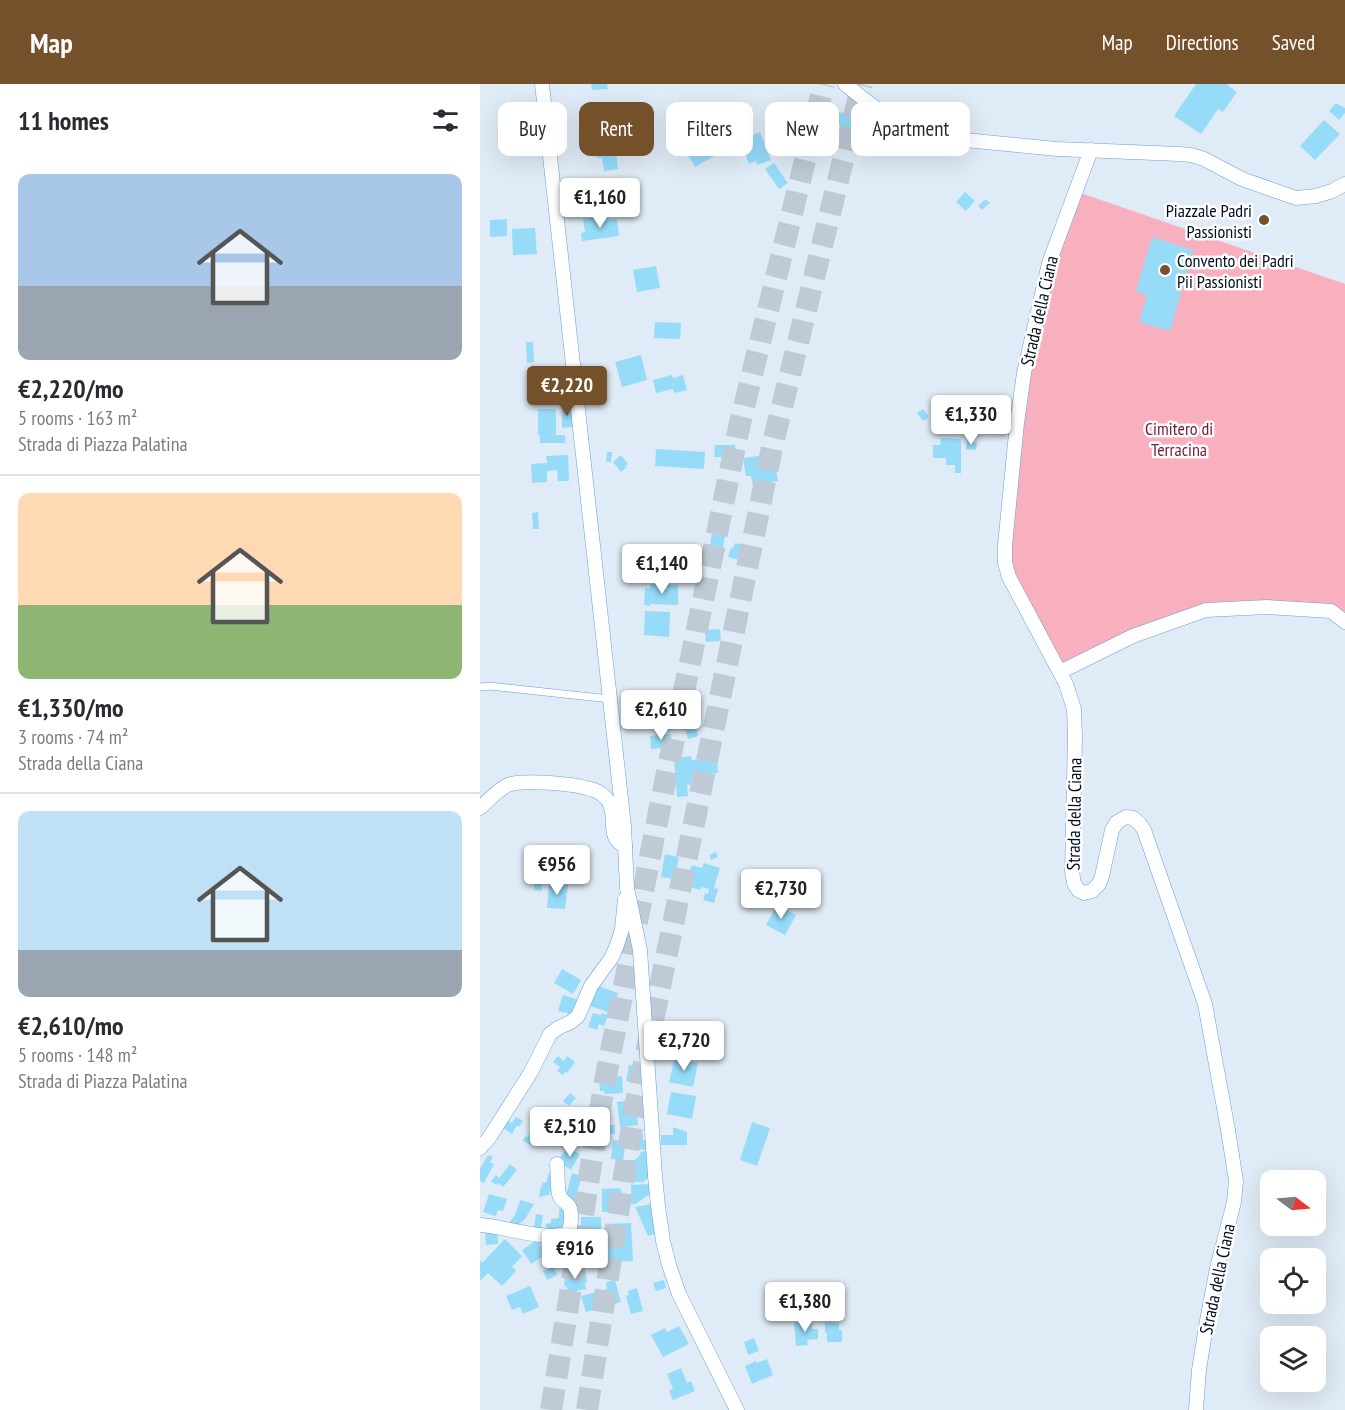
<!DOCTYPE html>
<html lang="en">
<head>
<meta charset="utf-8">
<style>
	body { margin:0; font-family:"PT Sans Narrow",sans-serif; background:#f2f2f3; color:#2b2b33; height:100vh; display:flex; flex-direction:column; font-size:22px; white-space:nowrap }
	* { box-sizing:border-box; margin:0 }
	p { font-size:20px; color:#7c7c81 }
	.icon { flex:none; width:33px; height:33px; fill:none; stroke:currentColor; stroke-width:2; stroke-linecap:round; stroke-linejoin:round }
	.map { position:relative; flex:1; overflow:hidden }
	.panel { display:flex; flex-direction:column; background:#fff; width:480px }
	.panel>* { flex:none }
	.banner { position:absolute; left:18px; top:18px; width:570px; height:54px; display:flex; gap:12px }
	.needle { width:39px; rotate:106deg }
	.tools { position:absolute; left:780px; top:1086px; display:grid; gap:12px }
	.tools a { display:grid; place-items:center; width:66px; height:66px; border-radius:12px; background:#fff; box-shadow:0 6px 24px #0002; font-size:30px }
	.price { position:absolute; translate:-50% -51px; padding:0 14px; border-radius:6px; background:#fff; color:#222; font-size:20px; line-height:39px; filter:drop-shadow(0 2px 3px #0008) }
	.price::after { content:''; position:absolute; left:50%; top:36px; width:18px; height:14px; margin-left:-9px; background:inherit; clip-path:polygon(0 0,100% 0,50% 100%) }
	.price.on { background:#74512a; color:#fff }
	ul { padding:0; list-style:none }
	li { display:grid; align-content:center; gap:12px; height:318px; padding:0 18px }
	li+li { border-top:2px solid #e1e1e2 }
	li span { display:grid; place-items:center; height:186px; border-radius:12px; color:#555 }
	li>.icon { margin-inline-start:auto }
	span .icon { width:108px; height:108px; fill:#fffc; stroke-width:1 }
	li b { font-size:26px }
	h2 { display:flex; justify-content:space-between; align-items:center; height:72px; padding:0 18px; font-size:26px }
	.pill { padding:0 21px; border-radius:12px; background:#fff; box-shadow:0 6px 24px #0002; font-size:21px; line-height:54px }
	.pill.on { background:#74512a; color:#fff }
	header { display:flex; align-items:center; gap:36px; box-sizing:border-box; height:84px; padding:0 30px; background:#74512a; color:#fff }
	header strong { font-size:28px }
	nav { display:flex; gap:33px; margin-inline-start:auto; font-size:21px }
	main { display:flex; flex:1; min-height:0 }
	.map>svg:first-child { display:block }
	.green { fill:#f9b0be }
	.building { fill:#96dcf9 }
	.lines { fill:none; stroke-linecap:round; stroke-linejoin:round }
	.trunk-tunnel { stroke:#becad6; stroke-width:22; stroke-dasharray:22 11; stroke-linecap:butt }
	.service-casing { stroke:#65a1d6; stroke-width:8 }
	.minor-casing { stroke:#65a1d6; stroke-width:15 }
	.service { stroke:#fff; stroke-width:7 }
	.minor { stroke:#fff; stroke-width:14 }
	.poi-dot { fill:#74512a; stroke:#fff; stroke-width:2 }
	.labels { text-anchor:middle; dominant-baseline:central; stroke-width:5; stroke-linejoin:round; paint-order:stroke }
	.poi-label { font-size:18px; fill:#000d20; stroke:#fff; text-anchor:end }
	.street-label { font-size:18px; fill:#000d20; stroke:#fff }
	.park-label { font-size:18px; fill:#781b39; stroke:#fff }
</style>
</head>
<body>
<header>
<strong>Map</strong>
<nav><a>Map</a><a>Directions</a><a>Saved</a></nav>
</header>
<main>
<section class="panel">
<h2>11 homes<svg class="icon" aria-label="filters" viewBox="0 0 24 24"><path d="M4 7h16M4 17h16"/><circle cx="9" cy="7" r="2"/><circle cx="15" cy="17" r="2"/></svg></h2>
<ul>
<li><span style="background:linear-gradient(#a9c7e8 60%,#9aa5b1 0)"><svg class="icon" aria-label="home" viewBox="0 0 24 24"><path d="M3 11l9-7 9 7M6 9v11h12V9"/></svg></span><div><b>€2,220/mo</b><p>5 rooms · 163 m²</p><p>Strada di Piazza Palatina</p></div></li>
<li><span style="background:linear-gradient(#ffd9b3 60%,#8fb573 0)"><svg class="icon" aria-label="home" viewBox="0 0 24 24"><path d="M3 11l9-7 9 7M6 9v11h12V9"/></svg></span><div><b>€1,330/mo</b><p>3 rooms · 74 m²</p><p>Strada della Ciana</p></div></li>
<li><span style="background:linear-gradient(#bfe0f5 75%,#9aa5b1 0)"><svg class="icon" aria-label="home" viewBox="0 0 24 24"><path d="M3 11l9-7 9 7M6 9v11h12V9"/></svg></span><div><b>€2,610/mo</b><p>5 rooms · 148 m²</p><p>Strada di Piazza Palatina</p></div></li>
</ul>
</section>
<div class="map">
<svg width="865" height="1326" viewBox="0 0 865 1326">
	<rect width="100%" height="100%" fill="#dfebf6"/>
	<path class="green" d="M592,106L865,200V532L726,521L583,580L526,480L536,310L556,204L577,139Z"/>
	<g class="building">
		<path d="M111,0H127L128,5L112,6Z"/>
		<path d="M716,0H746L757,8L743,28L738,25L721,50L694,32Z"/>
		<path d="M371,18L379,20L381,23L376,52L367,51L357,38L359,28L369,30Z"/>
		<path d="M856,19L865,24V29L859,36L849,27Z"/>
		<path d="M844,36L860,50L835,76L820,62Z"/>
		<path d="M221,44L236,71L215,83L200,57Z"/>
		<path d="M280,48L291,76L277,81L276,77L269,80L260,56Z"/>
		<path d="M138,49L139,58L135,59L138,85L124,87L122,74H117L115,62H119L118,52Z"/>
		<rect x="103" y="52" width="12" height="8"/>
		<path d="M294,79L308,99L299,105L285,85Z"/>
		<path d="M113,98L114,110L101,112L100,99Z"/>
		<path d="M485,108L495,117L486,127L476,118Z"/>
		<path d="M506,115L510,119L502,126L498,122Z"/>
		<path d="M123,132L124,136L137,135L139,152L102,157L101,149L105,148L103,135Z"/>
		<path d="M27,135V152L10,153V136Z"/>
		<path d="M55,144L57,170L33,171L32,145Z"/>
		<path d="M672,153L713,166L690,247L659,238L667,211L656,207Z"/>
		<path d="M176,182L180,204L157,208L153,186Z"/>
		<path d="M175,238L201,239L200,255L174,254Z"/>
		<path d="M46,258H53L54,278L47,279Z"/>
		<path d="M161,271L167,296L142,303L135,278Z"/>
		<path d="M57,283L59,293H56L58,306L50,307L47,285Z"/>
		<path d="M192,291L193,294L203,291L207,306L194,309L193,305L176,309L173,296Z"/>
		<path d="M92,321L93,343L82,344V322Z"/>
		<path d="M58,325H76V351H85V359H60V351H58Z"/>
		<path d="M443,325L449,333L443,337L437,329Z"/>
		<path d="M461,354L481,355V389H475V381H466V374H453V361H460Z"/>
		<path d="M487,357L497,359L496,366L486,365Z"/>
		<path d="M235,361H255V370H251V373H234Z"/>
		<path d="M176,365L225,368L224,385L175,382Z"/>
		<path d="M127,368H132L131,378H126Z"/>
		<path d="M290,370L292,387L296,386L298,397L273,402L271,392H266L263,374Z"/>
		<path d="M88,371L89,397H78L77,386L67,387V398L52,399L51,380L67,379L66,372Z"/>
		<path d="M141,371L148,380L145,382L147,383L141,388L133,378Z"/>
		<path d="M58,428L59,445H53L52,429Z"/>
		<path d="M232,450L245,452L243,463L230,461Z"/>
		<path d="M255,459L276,464L272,479L248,473L251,464L253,465Z"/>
		<path d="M167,477L168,496L143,497L142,478Z"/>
		<path d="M170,500L198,501V521L170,520V522L164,521L165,504H170Z"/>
		<path d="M165,527L190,528L189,553L164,551Z"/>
		<path d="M240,545L241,557L226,558L225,546Z"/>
		<path d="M170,613L171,625L152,627L151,616Z"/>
		<path d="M199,621L203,644L185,647V644L178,645L175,627L183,626V623Z"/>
		<path d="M216,642L218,652L208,655L205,644Z"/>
		<path d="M191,650L192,663L171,665L170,652Z"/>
		<path d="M236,665L238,689L222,691V695L211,696V701H207L208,712L197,713L194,674L211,672L212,676L224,675L223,666Z"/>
		<path d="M220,727L221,732L211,733L210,728Z"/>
		<path d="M236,768L238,773L231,776L230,771Z"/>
		<path d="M185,770L199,773L195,795L181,793Z"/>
		<path d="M224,779L240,784L234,804L238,805L234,819L223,816L225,809L228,810L229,805L221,803L220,806L204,801L212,781L222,784Z"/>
		<path d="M55,799L62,800V807L54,806Z"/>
		<path d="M69,800L88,801L85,825L67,824Z"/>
		<path d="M297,821L316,831L305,851L286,841Z"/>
		<path d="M82,885L101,896L93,910L74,899Z"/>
		<path d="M115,901L138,909L131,929L107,921Z"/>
		<path d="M83,911L99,916L95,931L78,927Z"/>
		<path d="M113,929L121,931L122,929L128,931L124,942L119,940L117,946L108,943Z"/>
		<path d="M204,937L217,941L212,961L193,956L197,940L203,941Z"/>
		<path d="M78,972L84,977L87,972L95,978L87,989L85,988L83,991L77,987L80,983L73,978Z"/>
		<path d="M195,973L218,979L213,1003L189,998Z"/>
		<path d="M149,981L159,983L156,999L146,997Z"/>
		<path d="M142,992L143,1009L125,1010L124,1007H120L119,994Z"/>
		<path d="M191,1008L216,1012L212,1035L187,1030Z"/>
		<path d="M90,1009L96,1014L89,1022L83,1017Z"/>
		<path d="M155,1016L158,1041L140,1043L137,1018Z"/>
		<path d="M112,1027L121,1028L119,1049L109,1048Z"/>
		<path d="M36,1033L43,1037L39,1043L37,1041L32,1050L20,1042L25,1035L32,1039Z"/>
		<path d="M85,1033L101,1038L97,1051L81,1046Z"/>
		<path d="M272,1038L290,1044L277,1082L260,1076Z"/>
		<path d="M126,1041H135V1050L125,1049Z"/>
		<path d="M54,1042L64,1047L58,1059L53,1057L51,1061L43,1057L45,1052L48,1053Z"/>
		<path d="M193,1043L207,1048V1061H181V1051H193Z"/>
		<path d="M74,1045L85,1054L80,1060L69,1051Z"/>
		<path d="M155,1049L163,1050V1056H167V1066L154,1065Z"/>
		<path d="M133,1056L146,1057L143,1076L131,1075Z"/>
		<path d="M87,1063L100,1070L91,1086L81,1079L83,1076L80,1074Z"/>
		<path d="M169,1065L171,1092L163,1098H147L148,1090L141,1089L143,1079L149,1080V1076H155L160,1071V1069Z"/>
		<path d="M8,1071L13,1073L10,1078L14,1080L4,1099L0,1097V1085Z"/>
		<path d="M30,1080L37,1086L23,1103L18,1099L16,1101L11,1097L16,1091L19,1094Z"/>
		<path d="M100,1084L109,1085L108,1091L100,1090Z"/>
		<path d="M69,1089L76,1092V1110L70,1107L69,1111L59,1113L60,1106L63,1098L66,1099Z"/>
		<path d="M92,1089L102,1092L94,1118L85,1115Z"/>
		<path d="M170,1100V1110L155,1120H146V1112L151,1111V1101Z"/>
		<path d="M140,1104L143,1111L144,1127L122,1128V1105Z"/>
		<path d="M9,1110L27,1115L23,1127L18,1126L16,1132L3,1128Z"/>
		<path d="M40,1116L54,1120L45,1135L37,1142L29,1139L35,1131Z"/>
		<path d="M172,1120L178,1149L168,1152L155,1123Z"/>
		<path d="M79,1125H88V1146L67,1150L66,1140L71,1139V1135L79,1134Z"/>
		<path d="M56,1130L63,1131L60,1149L53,1148Z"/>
		<path d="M101,1133H121V1154L101,1155Z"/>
		<path d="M151,1139L153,1177L127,1178L126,1140Z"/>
		<path d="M17,1147L18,1160L6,1161L5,1148Z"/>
		<path d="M25,1155L42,1172L32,1183L36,1187L22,1202L8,1189L1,1196L0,1195V1176L2,1179Z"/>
		<path d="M57,1156L66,1170L51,1180L42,1166Z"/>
		<path d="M74,1183L77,1191L67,1196L63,1187Z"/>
		<path d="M105,1184L107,1198H105L106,1205L88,1209L87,1203H85L84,1198H85L83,1188Z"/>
		<path d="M135,1196L141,1218L106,1228L101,1212L127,1205L126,1198Z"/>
		<path d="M184,1196L186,1204L176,1207L173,1199Z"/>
		<path d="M329,1200L330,1218L306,1219V1209H308V1201Z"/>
		<path d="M50,1202L59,1223L43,1230L40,1223L32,1226L26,1212Z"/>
		<path d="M157,1204L163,1227L151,1230L146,1212L149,1211L148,1207Z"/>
		<path d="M332,1238V1245H338V1255L327,1256L328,1261L316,1262L314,1239Z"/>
		<path d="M345,1238L359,1239V1246H362V1258H347V1249H345Z"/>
		<path d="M199,1242L209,1260L183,1273L171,1251L185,1244L187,1248Z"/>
		<path d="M274,1254L279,1267L268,1271L264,1258Z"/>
		<path d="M287,1275L293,1291L272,1300L265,1282L276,1277L277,1279Z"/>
		<path d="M201,1284L207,1299L211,1297L215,1307L193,1316L189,1307L193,1305L187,1290Z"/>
	</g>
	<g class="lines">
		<g class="trunk-tunnel">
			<path d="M71,1326L124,1002L183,708L260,339L344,0"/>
			<path d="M107,1326L155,1023L293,359L382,0"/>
		</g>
		<defs>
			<path id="service" d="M0,603L10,602L130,615"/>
			<g id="minor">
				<path d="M62,0L144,742L147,804L160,866L175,1092L178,1122L183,1157L189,1181L199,1210L257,1326"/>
				<path d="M365,0C392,22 419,45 455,53L577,65L699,70L711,71L724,75L762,95L816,114L836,112L852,107L865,100"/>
				<path d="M611,66L569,179L544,289L537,339L525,461V479L529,493L586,600L594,625L595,652L592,788L594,799L598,806L604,809L612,807L619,800L622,792L632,746L637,738L646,733L653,734L659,739L664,746L725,920L748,1046L756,1097L754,1118L737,1184L726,1242L719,1286L716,1326"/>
				<path d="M580,588L653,552L726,526L787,523L851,527L865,538"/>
				<path d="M0,724C9,716 17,706 28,701C43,695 95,700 110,705C116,706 122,710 126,714C140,730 124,753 145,762"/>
				<path d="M0,1064L9,1054L51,988L70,950L78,944L91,938L98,932L111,902L132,873L137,861L142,845L145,815"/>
				<path d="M0,1141C23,1142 68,1158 88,1149C91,1143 93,1126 88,1121C84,1116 80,1116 79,1110C77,1101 78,1090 77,1080"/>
			</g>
		</defs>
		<use href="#service" class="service-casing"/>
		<use href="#minor" class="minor-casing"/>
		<use href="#service" class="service"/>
		<use href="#minor" class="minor"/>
	</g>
	<g class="poi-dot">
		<circle cx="784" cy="136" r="6"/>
		<circle cx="685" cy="186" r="6"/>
	</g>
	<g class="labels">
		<g class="poi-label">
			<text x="772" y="126">Piazzale Padri<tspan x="772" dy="21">Passionisti</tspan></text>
			<text x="697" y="176" text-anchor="start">Convento dei Padri<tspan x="697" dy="21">Pii Passionisti</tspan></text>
		</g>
		<g class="street-label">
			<text transform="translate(559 227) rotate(-77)">Strada della Ciana</text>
			<text transform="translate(594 730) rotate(-89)">Strada della Ciana</text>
			<text transform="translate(737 1195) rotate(-78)">Strada della Ciana</text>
		</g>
		<g class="park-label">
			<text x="699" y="344">Cimitero di<tspan x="699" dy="21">Terracina</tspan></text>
		</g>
	</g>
</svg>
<div class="tools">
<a><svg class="needle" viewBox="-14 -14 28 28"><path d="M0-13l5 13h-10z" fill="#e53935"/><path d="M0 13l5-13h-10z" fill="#7c7c81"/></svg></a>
<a><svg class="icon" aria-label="locate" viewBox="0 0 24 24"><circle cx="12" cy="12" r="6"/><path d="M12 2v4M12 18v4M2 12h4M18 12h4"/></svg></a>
<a><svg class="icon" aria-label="layers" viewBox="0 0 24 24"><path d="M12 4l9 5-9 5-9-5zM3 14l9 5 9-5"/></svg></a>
</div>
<b class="price" style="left:120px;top:145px">€1,160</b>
<b class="price on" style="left:87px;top:333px">€2,220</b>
<b class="price" style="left:491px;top:362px">€1,330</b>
<b class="price" style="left:182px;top:511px">€1,140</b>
<b class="price" style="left:181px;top:657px">€2,610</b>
<b class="price" style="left:77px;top:812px">€956</b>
<b class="price" style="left:301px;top:836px">€2,730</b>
<b class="price" style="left:204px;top:988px">€2,720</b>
<b class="price" style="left:90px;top:1074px">€2,510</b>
<b class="price" style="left:95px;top:1196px">€916</b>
<b class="price" style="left:325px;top:1249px">€1,380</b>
<div class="banner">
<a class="pill">Buy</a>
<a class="pill on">Rent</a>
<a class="pill">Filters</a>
<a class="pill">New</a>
<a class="pill">Apartment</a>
</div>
</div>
</main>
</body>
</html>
